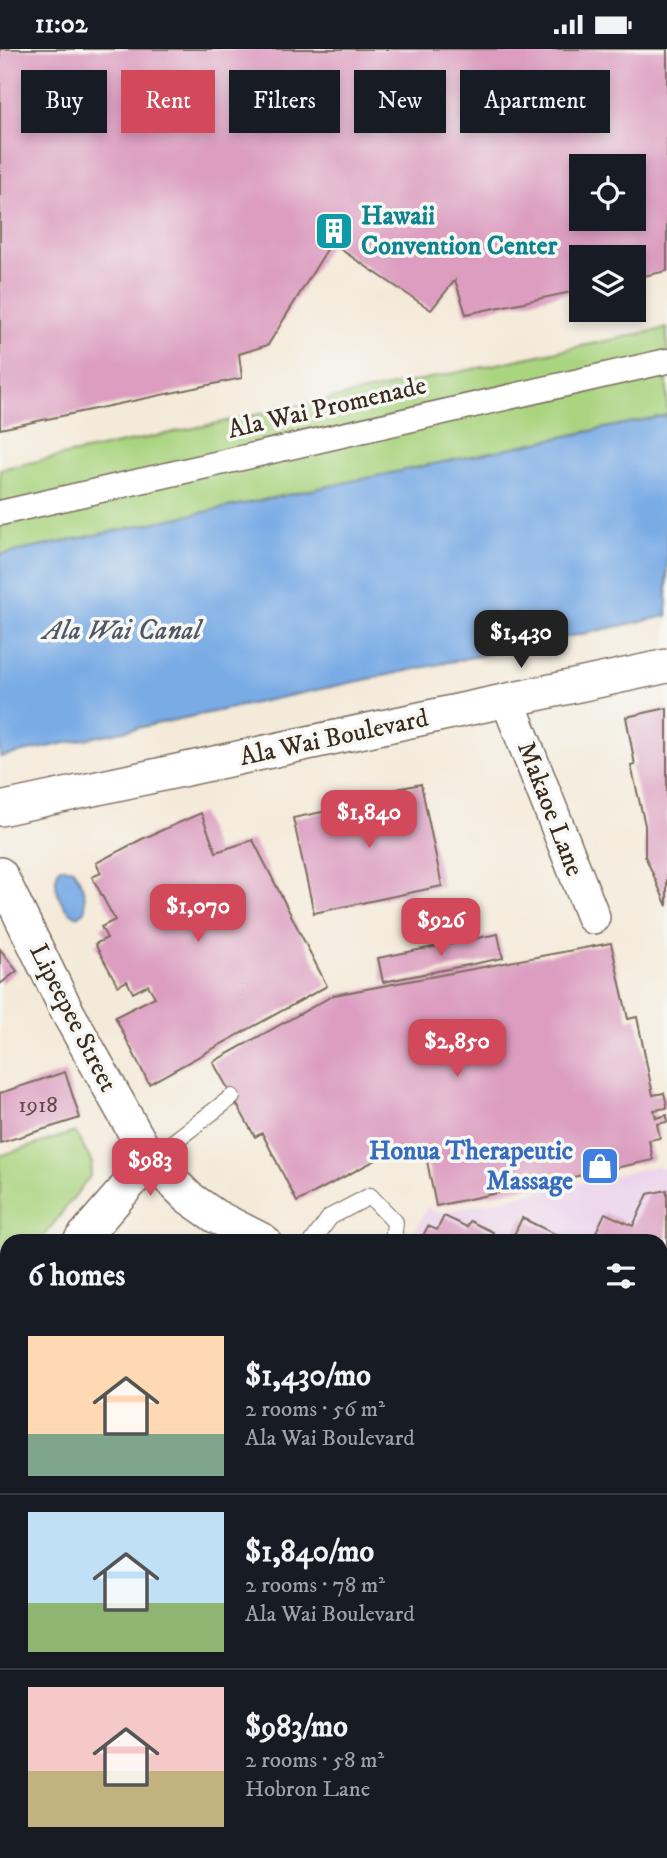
<!DOCTYPE html>
<html lang="en">
<head>
<meta charset="utf-8">
<style>
	body { margin:0; font-family:"IM FELL DW Pica",serif; background:#242831; color:#f1f3f6; height:100vh; display:flex; flex-direction:column; font-size:26px; white-space:nowrap }
	* { box-sizing:border-box; margin:0 }
	p { font-size:23px; color:#9ea1a6 }
	.icon { flex:none; width:38px; height:38px; fill:none; stroke:currentColor; stroke-width:2; stroke-linecap:round; stroke-linejoin:round }
	.map { position:relative; flex:1; overflow:hidden }
	.side { position:absolute; left:0px; top:1185px; width:668px; height:625px; display:flex; flex-direction:column; background:#171b24; border-radius:21px 21px 0 0; box-shadow:0 4px 10px #0003 }
	.side>* { flex:none }
	.banner { position:absolute; left:21px; top:21px; width:626px; height:63px; display:flex; gap:14px }
	.controls { position:absolute; left:569px; top:105px; display:grid; gap:14px }
	.controls a { display:grid; place-items:center; width:77px; height:77px; border-radius:0px; background:#171b24; box-shadow:0 4px 10px #0003; font-size:35px }
	.price { position:absolute; translate:-50% -60px; padding:0 16px; border-radius:14px; background:#d1495b; color:#fff; font-size:23px; line-height:46px; filter:drop-shadow(0 2px 4px #0008) }
	.price::after { content:''; position:absolute; left:50%; top:42px; width:21px; height:16px; margin-left:-10px; background:inherit; clip-path:polygon(0 0,100% 0,50% 100%) }
	.price.on { background:#222; color:#fff }
	ul { padding:0; list-style:none }
	li { display:flex; align-items:center; gap:21px; height:175px; padding:0 28px }
	li+li { border-top:2px solid #363941 }
	li span { display:grid; place-items:center; flex:none; width:196px; height:140px; border-radius:0px; color:#555 }
	li>.icon { margin-inline-start:auto }
	span .icon { width:84px; height:84px; fill:#fffc; stroke-width:1 }
	li b { font-size:30px }
	h2 { display:flex; justify-content:space-between; align-items:center; height:84px; padding:0 28px; font-size:30px }
	.pill { padding:0 24px; border-radius:0px; background:#171b24; box-shadow:0 4px 10px #0003; font-size:24px; line-height:63px }
	.pill.on { background:#d1495b; color:#fff }
	.status { display:flex; justify-content:space-between; align-items:center; height:49px; padding:0 35px; background:#171b24; direction:ltr }
	.status svg { height:19px; fill:currentColor }
	.map>svg:first-child { display:block }
	.built { fill:#ebd1eb }
	.green { fill:#aad480; stroke:#727f4f; stroke-width:2 }
	.water { fill:#79abe5; stroke:#5a6a82; stroke-width:2 }
	.building { fill:#dc9dc0; fill-rule:evenodd }
	.lines { fill:none; stroke-linecap:round; stroke-linejoin:round }
	.service-casing { stroke:#7c6d5f; stroke-width:18 }
	.pedestrian-casing { stroke:#7c6d5f; stroke-width:27 }
	.minor-casing { stroke:#7c6d5f; stroke-width:36 }
	.service { stroke:#fff; stroke-width:16 }
	.pedestrian { stroke:#fff; stroke-width:24 }
	.minor { stroke:#fff; stroke-width:33 }
	.labels { text-anchor:middle; dominant-baseline:central; stroke-width:7; stroke-linejoin:round; paint-order:stroke }
	.number-label { font-size:23px; fill:#634746 }
	.culture-label { font-size:26px; font-weight:bold; fill:#0d838f; stroke:#f6f6f2; text-anchor:start }
	.street-label { font-size:26px; fill:#3b2a1e; stroke:#f6f6f2 }
	.shop-label { font-size:26px; font-weight:bold; fill:#366cbe; stroke:#f6f6f2; text-anchor:end }
	.water-label { font-size:28px; font-style:italic; fill:#515764; stroke:#f6f6f2 }
</style>
</head>
<body>
<div class="status"><b>11:02</b><svg viewBox="0 0 49 12"><path d="M0 12V9h3v3zM5 12V6h3v6zM10 12V3h3v9zM15 12V0h3v12zM26 1h20v11H26zM47 4h2v5h-2z"/></svg></div>
<div class="map">
<svg width="667" height="1809" viewBox="0 0 667 1809">
	<rect width="100%" height="100%" fill="#f6f6f2"/>
	<filter id="ink" filterUnits="userSpaceOnUse"><feTurbulence type="fractalNoise" baseFrequency=".0143" numOctaves="2"/><feDisplacementMap in="SourceGraphic" scale="14" xChannelSelector="R" yChannelSelector="G"/><feConvolveMatrix kernelMatrix="1 2 1 2 8 2 1 2 1" color-interpolation-filters="sRGB"/></filter>
	<filter id="wash" filterUnits="userSpaceOnUse"><feTurbulence type="fractalNoise" baseFrequency=".00686" numOctaves="4" result="noise"/><feDisplacementMap in="SourceGraphic" scale="28" xChannelSelector="R" yChannelSelector="G"/><feGaussianBlur stdDeviation="1.57" result="paint"/><feColorMatrix in="noise" values="0 0 0 0 0 0 0 0 0 0 0 0 0 0 0 0 0 1.4 0 .05"/><feComposite in="paint" operator="in"/></filter>
	<g filter="url(#wash)">
		<rect width="100%" height="100%" fill="#f4ead9"/>
		<path class="built" d="M657,1117L667,1122V1313L662,1325V1192H411L427,1158L438,1164Z"/>
		<g class="green">
			<path d="M667,279V366L0,506V420Z"/>
			<path d="M75,1083L92,1114L90,1127L40,1192H7V1233L0,1241V1107Z"/>
		</g>
		<g class="water">
			<path d="M667,366V567L0,708V506Z"/>
			<path d="M60,818L73,820C83,834 86,846 85,862L76,867C60,859 50,834 60,818Z"/>
		</g>
		<g id="blocks">
			<g class="building">
				<path d="M0,0H667V222L634,229V208H581V241L466,265L455,231L431,261L331,194L268,296L239,305L242,329L0,380ZM581,117H634V170H581Z"/>
				<path d="M667,659V857L645,807V776L631,717L635,716L626,668Z"/>
				<path d="M421,735L442,837L314,864L293,769L356,756L354,749Z"/>
				<path d="M201,764L216,803L253,791L327,937L149,1035L115,968L155,948L148,936L133,944L127,932L118,937L95,895L107,889L101,878L115,871L92,828L101,824L96,814L142,790Z"/>
				<path d="M498,885L503,909L383,933L378,909Z"/>
				<path d="M611,894L628,970L637,968L653,1046L664,1044L667,1056V1059L654,1061L656,1069L667,1066V1073L657,1075L660,1089L649,1091L653,1111L436,1157L424,1097L387,1105L297,1153L262,1084L255,1088L213,1013L334,946Z"/>
				<path d="M0,900L17,922L0,935Z"/>
				<path d="M65,1023L80,1069L0,1094V1044Z"/>
				<path d="M667,1141V1259L662,1257V1192H604L594,1187L605,1164L633,1177L648,1145Z"/>
				<path d="M444,1167L467,1178L470,1172L493,1183L489,1192H420L428,1177L437,1181Z"/>
				<path d="M522,1169L569,1192H511Z"/>
				<path d="M0,1478L7,1485V1512L0,1519Z"/>
				<path d="M7,1527V1576L0,1583V1534Z"/>
				<rect x="662" y="1571" width="5" height="32"/>
				<path d="M0,1628L7,1635V1799L0,1807Z"/>
				<path d="M125,1802H178L181,1809H109Z"/>
			</g>
		</g>
	</g>
	<g filter="url(#ink)">
		<use href="#blocks" fill-opacity="0" stroke="#7c6d5f" stroke-width="2"/>
		<g class="lines">
			<defs>
				<g id="service">
					<path d="M150,1111L232,1048"/>
					<path d="M313,1192L330,1168L370,1147L395,1173L393,1192"/>
					<path d="M0,1324L7,1330"/>
				</g>
				<path id="pedestrian" d="M0,464L667,312"/>
				<g id="minor">
					<path d="M508,652L593,868"/>
					<path d="M0,760L667,617"/>
					<path d="M0,825L68,964L150,1111L188,1148L215,1167L264,1192"/>
					<path d="M80,1192L150,1111"/>
					<path d="M0,1284L7,1276"/>
					<path d="M662,1394L667,1397"/>
					<path d="M0,1410L7,1417"/>
					<path d="M331,1809L332,1802"/>
				</g>
			</defs>
			<use href="#service" class="service-casing"/>
			<use href="#pedestrian" class="pedestrian-casing"/>
			<use href="#minor" class="minor-casing"/>
			<use href="#service" class="service"/>
			<use href="#pedestrian" class="pedestrian"/>
			<use href="#minor" class="minor"/>
		</g>
	</g>
	<defs>
		<symbol id="building-square" viewBox="-11 -11 22 22"><rect x="-9" y="-9" width="18" height="18" rx="4" fill="#0f9aa8" stroke="#f6f6f2"/><path d="M-4-6H4V6H1V3H-1V6H-4ZM-2.5-4.3h1.7v1.8h-1.7ZM.8-4.3h1.7v1.8H.8ZM-2.5-1h1.7V.8h-1.7ZM.8-1h1.7V.8H.8Z" fill="#fff"/></symbol>
		<symbol id="shop-square" viewBox="-11 -11 22 22"><rect x="-9" y="-9" width="18" height="18" rx="4" fill="#3f7fe0" stroke="#f6f6f2"/><path d="M-5-2.5h2.3a2.7 3.5 0 0 1 5.4 0H5L5.5 6h-11ZM-1.5-2.5h3a1.5 2.3 0 0 0-3 0Z" fill="#fff"/></symbol>
	</defs>
	<g fill-rule="evenodd">
		<use href="#building-square" x="312" y="160" width="44" height="44"/>
		<use href="#shop-square" x="578" y="1095" width="44" height="44"/>
	</g>
	<g class="labels">
		<g class="number-label">
			<text x="38" y="1056">1918</text>
		</g>
		<g class="culture-label">
			<text x="361" y="167">Hawaii<tspan x="361" dy="30">Convention Center</tspan></text>
		</g>
		<g class="street-label">
			<text transform="translate(327 359) rotate(-13)">Ala Wai Promenade</text>
			<text transform="translate(334 689) rotate(-12)">Ala Wai Boulevard</text>
			<text transform="translate(550 760) rotate(69)">Makaoe Lane</text>
			<text transform="translate(73 969) rotate(63)">Lipeepee Street</text>
		</g>
		<g class="shop-label">
			<text x="573" y="1102">Honua Therapeutic<tspan x="573" dy="30">Massage</tspan></text>
		</g>
		<g class="water-label">
			<text x="122" y="581">Ala Wai Canal</text>
		</g>
	</g>
</svg>
<div class="controls">
<a><svg class="icon" aria-label="locate" viewBox="0 0 24 24"><circle cx="12" cy="12" r="6"/><path d="M12 2v4M12 18v4M2 12h4M18 12h4"/></svg></a>
<a><svg class="icon" aria-label="layers" viewBox="0 0 24 24"><path d="M12 4l9 5-9 5-9-5zM3 14l9 5 9-5"/></svg></a>
</div>
<b class="price on" style="left:521px;top:621px">$1,430</b>
<b class="price" style="left:369px;top:801px">$1,840</b>
<b class="price" style="left:198px;top:895px">$1,070</b>
<b class="price" style="left:441px;top:909px">$926</b>
<b class="price" style="left:457px;top:1030px">$2,850</b>
<b class="price" style="left:150px;top:1149px">$983</b>
<div class="banner">
<a class="pill">Buy</a>
<a class="pill on">Rent</a>
<a class="pill">Filters</a>
<a class="pill">New</a>
<a class="pill">Apartment</a>
</div>
<section class="side">
<h2>6 homes<svg class="icon" aria-label="filters" viewBox="0 0 24 24"><path d="M4 7h16M4 17h16"/><circle cx="9" cy="7" r="2"/><circle cx="15" cy="17" r="2"/></svg></h2>
<ul>
<li><span style="background:linear-gradient(#ffd9b3 70%,#7fa58c 0)"><svg class="icon" aria-label="home" viewBox="0 0 24 24"><path d="M3 11l9-7 9 7M6 9v11h12V9"/></svg></span><div><b>$1,430/mo</b><p>2 rooms · 56 m²</p><p>Ala Wai Boulevard</p></div></li>
<li><span style="background:linear-gradient(#bfe0f5 65%,#8fb573 0)"><svg class="icon" aria-label="home" viewBox="0 0 24 24"><path d="M3 11l9-7 9 7M6 9v11h12V9"/></svg></span><div><b>$1,840/mo</b><p>2 rooms · 78 m²</p><p>Ala Wai Boulevard</p></div></li>
<li><span style="background:linear-gradient(#f6c9c9 60%,#c2b280 0)"><svg class="icon" aria-label="home" viewBox="0 0 24 24"><path d="M3 11l9-7 9 7M6 9v11h12V9"/></svg></span><div><b>$983/mo</b><p>2 rooms · 58 m²</p><p>Hobron Lane</p></div></li>
</ul>
</section>
</div>
</body>
</html>
